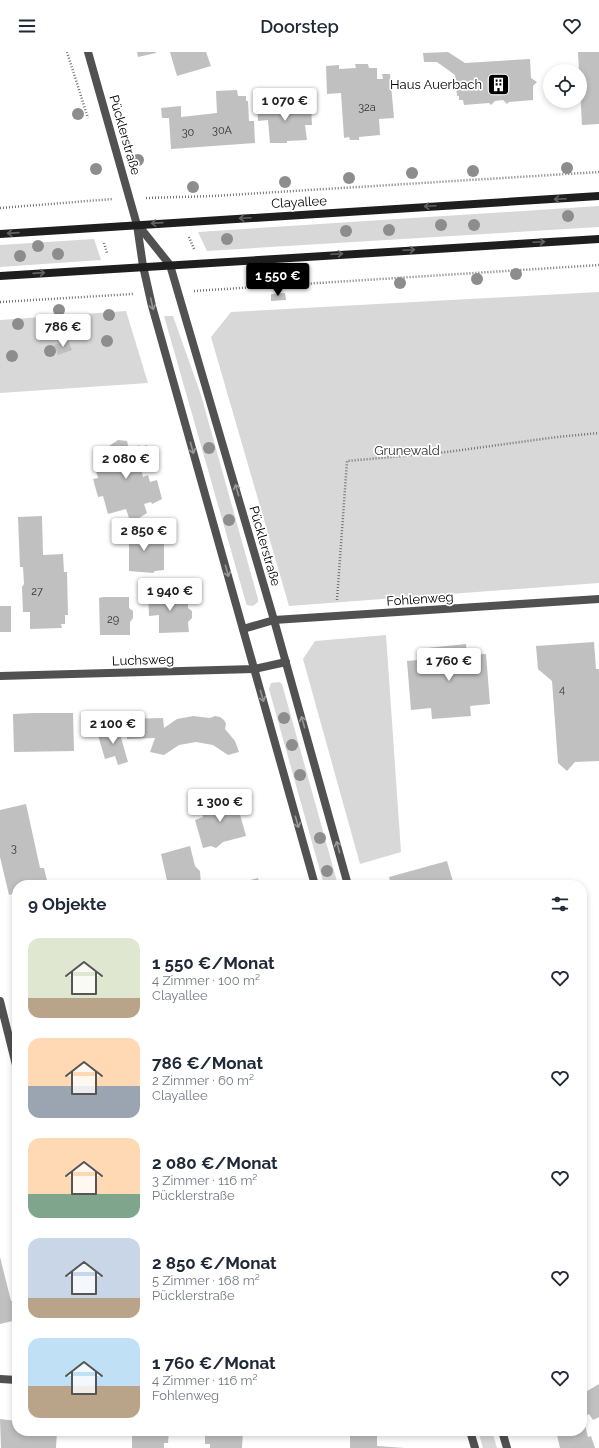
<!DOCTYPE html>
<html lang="de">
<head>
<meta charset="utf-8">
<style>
	body { margin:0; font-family:Raleway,sans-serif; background:#f2f2f3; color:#1f2937; height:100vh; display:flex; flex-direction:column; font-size:15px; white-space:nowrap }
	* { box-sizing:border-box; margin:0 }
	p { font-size:13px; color:#747a83 }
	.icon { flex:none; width:22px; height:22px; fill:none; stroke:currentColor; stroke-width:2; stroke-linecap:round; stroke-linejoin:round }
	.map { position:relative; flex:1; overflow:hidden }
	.panel { position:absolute; left:12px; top:828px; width:575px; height:556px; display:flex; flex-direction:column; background:#fff; border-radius:16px; box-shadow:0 2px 6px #0003 }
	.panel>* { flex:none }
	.buttons { position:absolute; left:543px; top:12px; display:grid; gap:8px }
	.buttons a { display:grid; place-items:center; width:44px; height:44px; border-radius:50%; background:#fff; box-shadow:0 2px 6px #0003; font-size:20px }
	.price { position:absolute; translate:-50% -34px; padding:0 9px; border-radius:4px; background:#fff; color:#222; font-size:13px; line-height:26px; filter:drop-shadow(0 1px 2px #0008) }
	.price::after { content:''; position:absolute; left:50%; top:24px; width:12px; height:9px; margin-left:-6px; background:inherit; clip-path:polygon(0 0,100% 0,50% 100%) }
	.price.on { background:#000; color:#fff }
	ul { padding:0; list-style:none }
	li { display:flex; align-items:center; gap:12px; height:100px; padding:0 16px }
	li span { display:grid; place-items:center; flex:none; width:112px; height:80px; border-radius:12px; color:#555 }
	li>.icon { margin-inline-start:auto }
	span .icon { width:48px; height:48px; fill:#fffc; stroke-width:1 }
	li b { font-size:17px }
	h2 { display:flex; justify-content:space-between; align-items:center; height:48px; padding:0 16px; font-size:17px }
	header { display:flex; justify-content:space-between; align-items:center; height:52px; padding:0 16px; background:#fff; font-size:18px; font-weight:600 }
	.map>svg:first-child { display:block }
	.green { fill:#d8d8d8 }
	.building { fill:#c0c0c0 }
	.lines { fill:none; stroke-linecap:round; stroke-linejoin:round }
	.path { stroke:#737373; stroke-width:2.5; stroke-dasharray:1 2; stroke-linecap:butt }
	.street { stroke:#515151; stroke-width:8 }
	.secondary { stroke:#1e1e1e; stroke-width:8 }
	.tree { fill:#8d8d8d }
	.oneway { stroke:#626262 }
	.oneway2 { stroke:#979797 }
	.labels { text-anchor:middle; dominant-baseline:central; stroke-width:3.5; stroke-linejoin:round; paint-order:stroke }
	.number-label { font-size:11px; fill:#303030 }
	.poi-label { font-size:13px; fill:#000; stroke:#fff; text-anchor:end }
	.street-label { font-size:13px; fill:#000; stroke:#fff }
	.park-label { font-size:13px; fill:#2f2f2f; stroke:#fff }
</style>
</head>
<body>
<header><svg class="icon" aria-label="menu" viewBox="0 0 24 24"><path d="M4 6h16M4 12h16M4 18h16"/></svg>Doorstep<svg class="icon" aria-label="heart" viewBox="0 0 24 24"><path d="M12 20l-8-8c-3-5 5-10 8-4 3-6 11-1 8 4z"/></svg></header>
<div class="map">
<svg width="599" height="1396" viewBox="0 0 599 1396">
	<rect width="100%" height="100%" fill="#fff"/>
	<g class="green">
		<path d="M599,154V175L207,199L198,180Z"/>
		<path d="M94,187L101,208L0,215V193Z"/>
		<path d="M599,240V531L289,554L211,285L231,260Z"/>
		<path d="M126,259L148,331L0,341V268Z"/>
		<path d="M164,264H173L201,343L258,547V550L253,554L247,553L246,551Z"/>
		<path d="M386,583L401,800L360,812L303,607L315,589Z"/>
		<path d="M279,630L282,632L338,833H324L269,637L271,631Z"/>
		<path d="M478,1379H492L497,1396H483Z"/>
	</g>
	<g class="building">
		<path d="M137,0H156V1L138,5Z"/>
		<path d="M170,0H206L211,14L177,24Z"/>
		<path d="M448,0L465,11L530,7L531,26L537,30L533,34V48L509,50L507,52L503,48L495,49L491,53L489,51L464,53L463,48H459V44H457L455,23L437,10H424L423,1Z"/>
		<path d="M578,0H599V72L582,73Z"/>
		<path d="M355,12H368L369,16H377V27H383L382,22H390L394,66L379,67L380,83L359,85V88H350L349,85L344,86L341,41L327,42L326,14L339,13V17L356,16Z"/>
		<path d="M237,38L238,44H246V49H248L249,69H254L255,91L171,97L169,66H162L161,56L181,54V65L217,61L216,39Z"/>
		<path d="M268,48L269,53L283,52L284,56L311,54L312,73H305L307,88L287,89V91H270L268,68L258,69L257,49Z"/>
		<path d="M285,241L286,248L271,249V242Z"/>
		<path d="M68,288L72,298L58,303L54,293Z"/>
		<path d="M118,388L127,389L129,398L139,393L140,395L147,393L152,413L141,416L143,425L148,423L150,430L157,428L162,447L152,452L151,450L144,452L147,461L136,468L129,466L126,457L108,462L103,444L98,445L93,427L98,426L93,408L111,403L109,394Z"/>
		<path d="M42,464L43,503L63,502L64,520H67L68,563H65V572H61L62,576L30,577V560H23L22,535L24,532L23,515H20L18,465Z"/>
		<path d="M150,478V488H164V518L155,519L153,521L129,519V489H122V479Z"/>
		<path d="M148,539H159V544H188V556L192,559V566L188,570L189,580L159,581V563L149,564Z"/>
		<path d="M103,545H129V556L133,559V566L130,570V583H100L99,546Z"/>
		<rect x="0" y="554" width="11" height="26"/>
		<path d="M594,590L596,617H599V709L575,710L567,719L558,711L552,629L538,617L536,594Z"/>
		<path d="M466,592L467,603L486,602L490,652L470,654L471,664L432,667L431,656L411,658L407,609L428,607L427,596Z"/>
		<path d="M34,661H73L74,699L14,700L13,662Z"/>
		<path d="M193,664L210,666L215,664L220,665L224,668L226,672L225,677L235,689L239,700L228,703L213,693L196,690L179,693L164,703L150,700L155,686L127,687L126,667L163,666L164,676L177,667Z"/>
		<path d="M118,675L128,710L118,713L115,704L105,707L97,680Z"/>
		<path d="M230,744L234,757L238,755L246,784L223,790L216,796L211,794L203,796L195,768L203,765L200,753Z"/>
		<path d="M26,752L40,816H44L48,833H17V841L9,843L0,805V758Z"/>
		<path d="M190,794L195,814L200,819L201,833H168L161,802Z"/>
		<path d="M447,809L454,833H391L389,825Z"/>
		<path d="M258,826L260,833H225L230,831L235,832Z"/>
		<path d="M0,1205L11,1249L16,1248L17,1251V1268L0,1272Z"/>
		<path d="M599,1332V1365L593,1368L589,1362L583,1365L588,1385L591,1384L595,1396H560L556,1379H582V1342Z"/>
		<path d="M0,1367L17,1369V1379H57L56,1396H1Z"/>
		<path d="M132,1379H169L168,1391H164V1396H132Z"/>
		<path d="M205,1379H243L242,1396H210V1392H205Z"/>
		<path d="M350,1379H372V1384H377V1394L405,1396H350Z"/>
	</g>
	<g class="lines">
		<g class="path">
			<path d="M67,0L88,66"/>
			<path d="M146,146L213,144L599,120"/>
			<path d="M0,156L113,147"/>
			<path d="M189,185L194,197"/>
			<path d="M104,191L107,201"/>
			<path d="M194,239L599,213"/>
			<path d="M0,250L133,242"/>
			<path d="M337,548L347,409L447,400L557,385L599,381"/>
		</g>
		<g class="street">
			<path d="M88,0L137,173L143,214L152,254L315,833"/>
			<path d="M138,173L170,213L274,568L348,833"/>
			<path d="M243,577L274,568L599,547"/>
			<path d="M0,624L254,617L286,610"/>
			<path d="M0,949L17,1017"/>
			<path d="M0,1327L17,1328"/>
			<path d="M470,1379L475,1396"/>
			<path d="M502,1379L507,1396"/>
		</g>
		<g class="secondary">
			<path d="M0,182L599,144"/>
			<path d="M0,224L599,187"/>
		</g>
	</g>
	<g class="tree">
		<circle cx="78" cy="62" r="6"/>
		<circle cx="138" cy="108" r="6"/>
		<circle cx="567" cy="116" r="6"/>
		<circle cx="96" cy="117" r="6"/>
		<circle cx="473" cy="119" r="6"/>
		<circle cx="412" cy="121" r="6"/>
		<circle cx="349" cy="126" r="6"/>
		<circle cx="285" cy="130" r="6"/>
		<circle cx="193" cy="135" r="6"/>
		<circle cx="568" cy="164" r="6"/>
		<circle cx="441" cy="173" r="6"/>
		<circle cx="474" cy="173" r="6"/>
		<circle cx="389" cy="178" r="6"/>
		<circle cx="346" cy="179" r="6"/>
		<circle cx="227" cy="187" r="6"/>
		<circle cx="38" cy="194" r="6"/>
		<circle cx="58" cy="202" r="6"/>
		<circle cx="20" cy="204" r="6"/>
		<circle cx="516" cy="222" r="6"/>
		<circle cx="477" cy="227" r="6"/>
		<circle cx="400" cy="231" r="6"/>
		<circle cx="59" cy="258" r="6"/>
		<circle cx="109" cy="263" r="6"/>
		<circle cx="18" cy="272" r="6"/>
		<circle cx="107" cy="289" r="6"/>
		<circle cx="50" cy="299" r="6"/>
		<circle cx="12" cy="304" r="6"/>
		<circle cx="209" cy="396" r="6"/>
		<circle cx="229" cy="468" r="6"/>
		<circle cx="284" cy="666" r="6"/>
		<circle cx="292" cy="693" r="6"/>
		<circle cx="300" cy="723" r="6"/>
		<circle cx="320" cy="786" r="6"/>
		<circle cx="327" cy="819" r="6"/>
	</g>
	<defs><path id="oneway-shaft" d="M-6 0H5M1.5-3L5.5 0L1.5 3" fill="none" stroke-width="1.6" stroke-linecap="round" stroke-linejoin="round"/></defs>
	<g class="oneway">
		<use href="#oneway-shaft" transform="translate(560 147) rotate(177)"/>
		<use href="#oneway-shaft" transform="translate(430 154) rotate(177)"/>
		<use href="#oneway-shaft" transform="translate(245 166) rotate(177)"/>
		<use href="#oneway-shaft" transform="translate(157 171) rotate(176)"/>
		<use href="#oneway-shaft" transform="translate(13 181) rotate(176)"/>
		<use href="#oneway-shaft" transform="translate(539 190) rotate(-3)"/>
		<use href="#oneway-shaft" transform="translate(409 198) rotate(-3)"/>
		<use href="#oneway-shaft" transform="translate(337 202) rotate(-3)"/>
		<use href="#oneway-shaft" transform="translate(39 221) rotate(-4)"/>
	</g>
	<g class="oneway2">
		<use href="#oneway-shaft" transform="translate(152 252) rotate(77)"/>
		<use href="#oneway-shaft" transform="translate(192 396) rotate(74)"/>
		<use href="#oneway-shaft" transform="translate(237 438) rotate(-106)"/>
		<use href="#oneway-shaft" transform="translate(227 519) rotate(74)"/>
		<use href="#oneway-shaft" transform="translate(262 644) rotate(74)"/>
		<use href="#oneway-shaft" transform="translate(303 670) rotate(-106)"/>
		<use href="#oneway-shaft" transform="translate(297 770) rotate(74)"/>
		<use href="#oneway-shaft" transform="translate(338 795) rotate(-106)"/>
	</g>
	<defs>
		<symbol id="building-square" viewBox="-11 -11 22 22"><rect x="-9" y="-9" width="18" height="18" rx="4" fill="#000" stroke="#fff"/><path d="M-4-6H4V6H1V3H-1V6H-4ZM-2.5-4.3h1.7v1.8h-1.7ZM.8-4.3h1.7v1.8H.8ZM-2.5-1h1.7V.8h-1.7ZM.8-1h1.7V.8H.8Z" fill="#fff"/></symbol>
	</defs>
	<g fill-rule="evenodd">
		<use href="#building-square" x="486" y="20" width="25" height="25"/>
	</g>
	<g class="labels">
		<g class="number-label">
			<text x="367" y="55">32a</text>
			<text x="222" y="78">30A</text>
			<text x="188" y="80">30</text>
			<text x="37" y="539">27</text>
			<text x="113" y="567">29</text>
			<text x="562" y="637">4</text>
			<text x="14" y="796">3</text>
		</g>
		<g class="poi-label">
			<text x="482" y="32">Haus Auerbach</text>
		</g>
		<g class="street-label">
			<text transform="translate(125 83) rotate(74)">Pücklerstraße</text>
			<text transform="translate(299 150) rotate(-3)">Clayallee</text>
			<text transform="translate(265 494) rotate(74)">Pücklerstraße</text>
			<text transform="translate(420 547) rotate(-4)">Fohlenweg</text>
			<text transform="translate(143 608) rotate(-2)">Luchsweg</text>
		</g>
		<g class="park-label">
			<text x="407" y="398">Grunewald</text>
		</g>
	</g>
</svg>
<div class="buttons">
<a><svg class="icon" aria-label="locate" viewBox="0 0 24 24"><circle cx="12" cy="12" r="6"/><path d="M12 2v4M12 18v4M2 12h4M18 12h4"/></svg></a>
</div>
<b class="price" style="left:285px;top:70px">1 070 €</b>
<b class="price on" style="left:278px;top:245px">1 550 €</b>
<b class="price" style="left:63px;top:296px">786 €</b>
<b class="price" style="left:126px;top:428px">2 080 €</b>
<b class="price" style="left:144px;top:500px">2 850 €</b>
<b class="price" style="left:170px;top:560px">1 940 €</b>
<b class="price" style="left:449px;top:630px">1 760 €</b>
<b class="price" style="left:113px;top:693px">2 100 €</b>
<b class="price" style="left:220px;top:771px">1 300 €</b>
<section class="panel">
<h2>9 Objekte<svg class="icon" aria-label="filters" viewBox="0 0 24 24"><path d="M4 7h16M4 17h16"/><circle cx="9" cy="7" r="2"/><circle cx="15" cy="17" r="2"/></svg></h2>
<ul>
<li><span style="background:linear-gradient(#dfe7d0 75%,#b9a48a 0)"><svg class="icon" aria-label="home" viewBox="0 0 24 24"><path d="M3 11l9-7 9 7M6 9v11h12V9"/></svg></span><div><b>1 550 €/Monat</b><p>4 Zimmer · 100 m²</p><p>Clayallee</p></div><svg class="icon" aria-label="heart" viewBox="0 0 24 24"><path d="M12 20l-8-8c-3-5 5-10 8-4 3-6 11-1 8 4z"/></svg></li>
<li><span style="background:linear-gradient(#ffd9b3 60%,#9aa5b1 0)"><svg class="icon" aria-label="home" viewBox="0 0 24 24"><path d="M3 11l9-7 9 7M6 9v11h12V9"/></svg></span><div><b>786 €/Monat</b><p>2 Zimmer · 60 m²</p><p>Clayallee</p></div><svg class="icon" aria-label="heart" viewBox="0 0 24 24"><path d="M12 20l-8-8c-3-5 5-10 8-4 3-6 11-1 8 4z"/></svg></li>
<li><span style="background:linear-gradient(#ffd9b3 70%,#7fa58c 0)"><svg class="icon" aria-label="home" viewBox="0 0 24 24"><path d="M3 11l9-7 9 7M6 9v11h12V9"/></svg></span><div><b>2 080 €/Monat</b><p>3 Zimmer · 116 m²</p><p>Pücklerstraße</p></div><svg class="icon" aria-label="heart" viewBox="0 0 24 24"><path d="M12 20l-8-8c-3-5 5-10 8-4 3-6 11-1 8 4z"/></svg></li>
<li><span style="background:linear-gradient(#c9d6e8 75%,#b9a48a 0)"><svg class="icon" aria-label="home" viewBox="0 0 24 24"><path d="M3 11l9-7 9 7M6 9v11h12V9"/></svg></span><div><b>2 850 €/Monat</b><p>5 Zimmer · 168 m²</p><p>Pücklerstraße</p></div><svg class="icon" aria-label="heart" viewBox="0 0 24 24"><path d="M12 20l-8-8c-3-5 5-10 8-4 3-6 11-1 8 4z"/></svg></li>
<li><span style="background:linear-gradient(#bfe0f5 60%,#b9a48a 0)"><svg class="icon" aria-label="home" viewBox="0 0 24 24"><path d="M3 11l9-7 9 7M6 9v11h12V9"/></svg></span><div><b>1 760 €/Monat</b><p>4 Zimmer · 116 m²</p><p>Fohlenweg</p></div><svg class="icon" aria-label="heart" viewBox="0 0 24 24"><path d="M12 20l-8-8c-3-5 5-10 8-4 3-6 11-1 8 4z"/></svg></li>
</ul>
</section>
</div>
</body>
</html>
